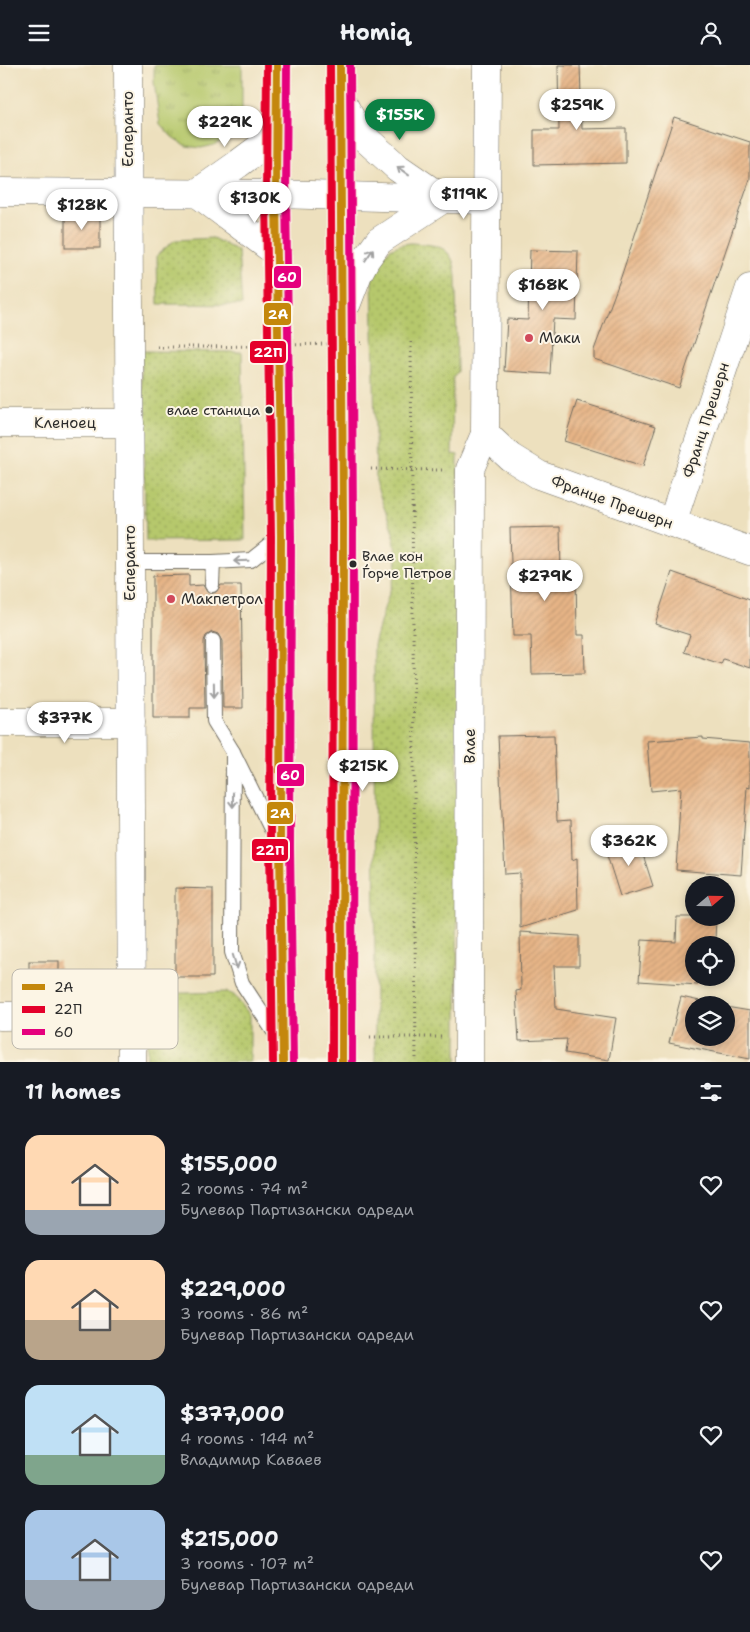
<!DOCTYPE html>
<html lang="en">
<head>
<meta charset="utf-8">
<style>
	body { margin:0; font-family:"Shantell Sans",sans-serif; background:#242831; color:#f1f3f6; height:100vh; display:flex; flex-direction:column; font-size:19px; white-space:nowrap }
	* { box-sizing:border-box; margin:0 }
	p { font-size:16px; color:#9ea1a6 }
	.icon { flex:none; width:28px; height:28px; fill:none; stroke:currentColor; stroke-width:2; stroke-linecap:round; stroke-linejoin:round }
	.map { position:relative; height:997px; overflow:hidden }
	.panel { display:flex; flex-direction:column; background:#171b24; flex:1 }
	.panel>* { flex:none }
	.needle { width:32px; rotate:70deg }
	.buttons { position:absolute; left:685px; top:811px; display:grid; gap:10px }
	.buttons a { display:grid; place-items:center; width:50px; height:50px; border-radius:50%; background:#171b24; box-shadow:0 2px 8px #0003; font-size:25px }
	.price { position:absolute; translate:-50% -42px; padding:0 11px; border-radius:18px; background:#fff; color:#222; font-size:16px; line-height:32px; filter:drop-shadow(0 1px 2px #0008) }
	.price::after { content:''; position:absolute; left:50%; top:30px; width:15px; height:11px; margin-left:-8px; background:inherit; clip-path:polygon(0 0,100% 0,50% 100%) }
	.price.active { background:#0b8043; color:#fff }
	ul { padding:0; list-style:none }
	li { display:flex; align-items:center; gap:15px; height:125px; padding:0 25px }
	li span { display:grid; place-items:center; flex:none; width:140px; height:100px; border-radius:15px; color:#555 }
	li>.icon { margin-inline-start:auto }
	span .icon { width:60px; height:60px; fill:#fffc; stroke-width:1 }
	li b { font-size:21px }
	h2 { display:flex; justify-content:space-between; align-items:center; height:60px; padding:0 25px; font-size:21px }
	header { display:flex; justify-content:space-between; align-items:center; height:65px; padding:0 25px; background:#171b24; font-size:22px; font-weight:700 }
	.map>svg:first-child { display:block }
	.grass { fill:url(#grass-dots); stroke:#707a4c }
	.park { fill:url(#park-tufts); stroke:#707a4c }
	.building { fill:url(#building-hatch) }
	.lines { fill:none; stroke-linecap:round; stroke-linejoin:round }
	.service-casing { stroke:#6f6a5e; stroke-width:16 }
	.minor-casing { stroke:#6f6a5e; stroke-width:29 }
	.tertiary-casing { stroke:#6f6a5e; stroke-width:29 }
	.path { stroke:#6f6a5e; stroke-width:3; stroke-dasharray:1 4; stroke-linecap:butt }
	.service { stroke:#fff; stroke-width:14 }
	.minor { stroke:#fff; stroke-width:28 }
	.tertiary { stroke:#fff; stroke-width:28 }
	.path-bridge { stroke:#6f6a5e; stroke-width:3; stroke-dasharray:1 4; stroke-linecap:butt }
	.bus-1-casing { stroke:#fcf5e5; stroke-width:11 }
	.bus-2-casing { stroke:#fcf5e5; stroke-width:11 }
	.bus-3-casing { stroke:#fcf5e5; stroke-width:11 }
	.bus-1 { stroke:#c4870b; stroke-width:8 }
	.bus-2 { stroke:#e4002b; stroke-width:8 }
	.bus-3 { stroke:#e5007d; stroke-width:8 }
	.oneway { stroke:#a0a0a0 }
	.poi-dot { fill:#d1495b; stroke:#fcf5e5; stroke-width:2 }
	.bus-dot { fill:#2b2b2b; stroke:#fcf5e5; stroke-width:2 }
	.labels { text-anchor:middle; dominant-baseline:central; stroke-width:4; stroke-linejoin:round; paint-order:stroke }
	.bus-label { font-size:14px; fill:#2b2b2b; stroke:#fcf5e5; text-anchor:end }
	.street-label { font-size:15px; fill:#2b2b2b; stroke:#fcf5e5 }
	.poi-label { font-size:15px; fill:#2b2b2b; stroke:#fcf5e5; text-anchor:start }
	.key { fill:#fcf5e5; stroke:#bdb8ad; stroke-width:1 }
	.key-label { font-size:14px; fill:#2b2b2b }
	.line-badge { stroke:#fcf5e5; stroke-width:2 }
	.badge-label { font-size:14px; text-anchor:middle; font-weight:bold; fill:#fff }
</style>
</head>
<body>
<header><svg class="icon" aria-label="menu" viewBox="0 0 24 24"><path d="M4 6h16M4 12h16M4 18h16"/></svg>Homiq<svg class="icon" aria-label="person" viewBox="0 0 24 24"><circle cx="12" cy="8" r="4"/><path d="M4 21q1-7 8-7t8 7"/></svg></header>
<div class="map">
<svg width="750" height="997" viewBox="0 0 750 997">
	<defs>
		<pattern id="grass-dots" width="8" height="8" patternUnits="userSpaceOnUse" patternTransform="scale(1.25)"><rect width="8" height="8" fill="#b6c86c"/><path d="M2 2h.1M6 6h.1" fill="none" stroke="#94a359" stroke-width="1.8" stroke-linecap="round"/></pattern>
		<pattern id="park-tufts" width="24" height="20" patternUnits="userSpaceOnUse" patternTransform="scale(1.25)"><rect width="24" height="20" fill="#b6c86c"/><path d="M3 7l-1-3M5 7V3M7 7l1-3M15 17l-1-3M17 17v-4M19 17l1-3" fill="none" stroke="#94a359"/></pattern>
		<pattern id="building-hatch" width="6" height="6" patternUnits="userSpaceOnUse" patternTransform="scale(1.25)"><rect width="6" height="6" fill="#e6b486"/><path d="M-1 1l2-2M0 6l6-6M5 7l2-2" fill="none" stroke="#c59b74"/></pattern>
	</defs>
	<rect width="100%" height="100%" fill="#fcf5e5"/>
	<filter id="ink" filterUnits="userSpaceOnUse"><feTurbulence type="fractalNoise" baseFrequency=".02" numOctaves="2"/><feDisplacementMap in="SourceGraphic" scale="10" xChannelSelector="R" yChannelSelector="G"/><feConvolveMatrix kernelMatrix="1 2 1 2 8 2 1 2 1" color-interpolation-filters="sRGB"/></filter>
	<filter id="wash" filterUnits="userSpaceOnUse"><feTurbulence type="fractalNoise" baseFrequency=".0096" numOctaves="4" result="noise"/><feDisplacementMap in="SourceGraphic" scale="20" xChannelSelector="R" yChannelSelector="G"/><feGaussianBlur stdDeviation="1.12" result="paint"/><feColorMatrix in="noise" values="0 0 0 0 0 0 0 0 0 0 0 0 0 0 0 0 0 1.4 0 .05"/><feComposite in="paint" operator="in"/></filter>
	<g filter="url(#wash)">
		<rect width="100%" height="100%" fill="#ede0be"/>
		<g class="grass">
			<path d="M213,173L238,186L242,240L158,239L157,190L175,175Z"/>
			<path d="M411,178C438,180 453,180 456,211L457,307L453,312L452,389L458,390L457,997H375L374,580L383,547L395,510L397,494L393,467L376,420L372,210C382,190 388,180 411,178Z"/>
			<path d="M141,286L242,287L245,475L146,476Z"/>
			<path d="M227,927L234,930L250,950V997H147V929Z"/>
		</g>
		<path class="park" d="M154,0H242V57L232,71L214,80L201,83L186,81L172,72L160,59L154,17Z"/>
		<g id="blocks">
			<g class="building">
				<path d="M558,0H580L582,64L626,63V98L534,100V65H559Z"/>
				<path d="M674,52L750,77V114L679,323L594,294V285L621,212Z"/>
				<rect x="65" y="150" width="35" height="33"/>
				<path d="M530,185L578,186L576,255L553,254L550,309L504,306L507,254L528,255Z"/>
				<path d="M577,336L656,361L643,401L564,376Z"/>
				<path d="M560,462L561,508H576L577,570H584L585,608L532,609L531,571H513L510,463Z"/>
				<path d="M672,507L750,535V603L723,594L721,599L684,587L690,570L655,559Z"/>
				<path d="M189,510V521L203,520L207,527L211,529L216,527L221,520H241L243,643H223L222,576L218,569L212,567L206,571L204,576L205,643H190V653H153V511Z"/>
				<path d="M554,670L557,756L571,755L572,795L577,793L578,845L520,863V808L505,809L498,671Z"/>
				<path d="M703,672V674L750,678V723L747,722L741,810L676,805L681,723L651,726L647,676Z"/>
				<path d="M638,774L653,821L620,831L605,784Z"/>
				<path d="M175,823L213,824V912H175Z"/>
				<path d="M677,852H716L715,876L701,875V880H694V912H699L698,920L639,916L642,875L676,877Z"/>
				<path d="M520,867L579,871V901H554L556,944L616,953L609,995L565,988L567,974L519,976L516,926L521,925Z"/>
				<rect x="29" y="896" width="30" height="39"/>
				<path d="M681,932L719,940H694V972H726V942L750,946V994L669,978Z"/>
			</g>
		</g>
	</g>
	<g filter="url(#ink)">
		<use href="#blocks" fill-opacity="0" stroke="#6f6a5e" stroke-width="1"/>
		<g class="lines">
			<defs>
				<g id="service">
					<path d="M130,497H213"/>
					<path d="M212,520L213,497L251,495L281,471"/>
					<path d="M213,576L214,656L233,687L274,770"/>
					<path d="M233,687L232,887L242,918L278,973"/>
				</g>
				<g id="minor">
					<path d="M128,0L132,997"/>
					<path d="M0,127L276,129L485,135"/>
					<path d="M0,358H130"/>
					<path d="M485,369L510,392L539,410L750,486"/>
					<path d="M672,458L750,223"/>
					<path d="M0,657H131"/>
					<path d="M0,951L132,950"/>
					<path d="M469,997L470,404L485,369L487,0"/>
				</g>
				<g id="tertiary">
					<path d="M277,0L276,129L281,471L280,782L283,997"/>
					<path d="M340,0L343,456L342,997"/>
					<path d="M342,37L359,68L398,103L443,134L379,176L366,194L358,209L347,238"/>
					<path d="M277,70L238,99L197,128L277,188"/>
				</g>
			</defs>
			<use href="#service" class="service-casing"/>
			<use href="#minor" class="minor-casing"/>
			<use href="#tertiary" class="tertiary-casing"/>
			<g class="path">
				<path d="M411,277L416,997"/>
				<path d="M157,282H211"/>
				<path d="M371,404L443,405"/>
				<path d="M370,972H442"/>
			</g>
			<use href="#service" class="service"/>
			<use href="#minor" class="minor"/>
			<use href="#tertiary" class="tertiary"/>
			<path class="path-bridge" d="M211,282L364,278"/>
			<defs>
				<g id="bus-1">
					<path d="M277,0L276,129L281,471L280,782L283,997"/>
					<path d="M340,0L343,456L342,997"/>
				</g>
				<g id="bus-2">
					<path d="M267,0L266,129L271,471L270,782L273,997"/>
					<path d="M330,0L333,456L332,997"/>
				</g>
				<g id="bus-3">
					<path d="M287,0L286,129L291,471L290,782L293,997"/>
					<path d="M350,0L353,456L352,997"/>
				</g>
			</defs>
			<use href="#bus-1" class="bus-1-casing"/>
			<use href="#bus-2" class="bus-2-casing"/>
			<use href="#bus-3" class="bus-3-casing"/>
			<use href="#bus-1" class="bus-1"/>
			<use href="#bus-2" class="bus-2"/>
			<use href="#bus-3" class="bus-3"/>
		</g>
		<defs><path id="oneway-shaft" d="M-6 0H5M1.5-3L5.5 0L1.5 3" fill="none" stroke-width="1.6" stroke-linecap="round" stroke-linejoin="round" transform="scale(1.25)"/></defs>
		<g class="oneway">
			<use href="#oneway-shaft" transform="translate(403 106) rotate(-144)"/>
			<use href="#oneway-shaft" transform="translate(369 190) rotate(-56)"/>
			<use href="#oneway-shaft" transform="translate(241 496) rotate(178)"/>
			<use href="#oneway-shaft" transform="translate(214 625) rotate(89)"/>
			<use href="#oneway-shaft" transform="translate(233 735) rotate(90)"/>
			<use href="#oneway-shaft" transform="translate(235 897) rotate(73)"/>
		</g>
	</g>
	<g class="poi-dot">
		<circle cx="529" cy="273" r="5"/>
		<circle cx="171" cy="534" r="5"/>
	</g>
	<g class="bus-dot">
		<circle cx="269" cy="345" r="4.5"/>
		<circle cx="353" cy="499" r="4.5"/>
	</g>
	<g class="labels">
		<g class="bus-label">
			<text x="260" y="345">влае станица</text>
			<text x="362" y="491" text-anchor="start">Влае кон<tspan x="362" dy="17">Ѓорче Петров</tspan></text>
		</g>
		<g class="street-label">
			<text transform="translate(128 64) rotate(-90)">Есперанто</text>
			<text transform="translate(706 355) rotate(-72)">Франц Прешерн</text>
			<text x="65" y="358">Кленоец</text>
			<text transform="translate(612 437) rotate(20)">Францe Прешерн</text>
			<text transform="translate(130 498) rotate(-90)">Есперанто</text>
			<text transform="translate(470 681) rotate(-90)">Влае</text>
		</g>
		<g class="poi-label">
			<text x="539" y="273">Маки</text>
			<text x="181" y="534">Макпетрол</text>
		</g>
	</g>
	<rect x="12" y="904" width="166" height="80" rx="8" class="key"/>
	<rect x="22" y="919" width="23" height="6" fill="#c4870b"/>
	<rect x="22" y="941" width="23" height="7" fill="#e4002b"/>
	<rect x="22" y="964" width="23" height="6" fill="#e5007d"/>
	<g class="key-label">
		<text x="54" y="927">2A</text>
		<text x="54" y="949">22П</text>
		<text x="54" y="972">60</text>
	</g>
	<g class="line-badge">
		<rect x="273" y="200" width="29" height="24" rx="5" fill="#e5007d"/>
		<rect x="263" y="237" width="29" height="24" rx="5" fill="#c4870b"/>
		<rect x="249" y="275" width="38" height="24" rx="5" fill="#e4002b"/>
		<rect x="276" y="698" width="29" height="24" rx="5" fill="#e5007d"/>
		<rect x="266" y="736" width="28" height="24" rx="5" fill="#c4870b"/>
		<rect x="251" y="773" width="38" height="24" rx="5" fill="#e4002b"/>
	</g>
	<g class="badge-label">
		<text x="287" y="217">60</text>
		<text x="278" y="254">2A</text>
		<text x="268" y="292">22П</text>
		<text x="290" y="715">60</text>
		<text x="280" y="753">2A</text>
		<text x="270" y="790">22П</text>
	</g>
</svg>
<div class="buttons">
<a><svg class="needle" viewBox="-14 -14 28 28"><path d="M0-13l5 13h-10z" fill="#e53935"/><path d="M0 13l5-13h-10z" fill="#9ea1a6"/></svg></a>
<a><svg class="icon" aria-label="locate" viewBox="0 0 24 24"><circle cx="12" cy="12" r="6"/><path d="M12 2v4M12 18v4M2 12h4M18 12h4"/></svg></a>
<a><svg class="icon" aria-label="layers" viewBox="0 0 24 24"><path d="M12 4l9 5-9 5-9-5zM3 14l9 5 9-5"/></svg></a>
</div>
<b class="price" style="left:577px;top:66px">$259K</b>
<b class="price active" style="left:400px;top:76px">$155K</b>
<b class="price" style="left:225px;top:83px">$229K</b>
<b class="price" style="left:464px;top:155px">$119K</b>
<b class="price" style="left:255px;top:159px">$130K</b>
<b class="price" style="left:82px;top:166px">$128K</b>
<b class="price" style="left:543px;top:246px">$168K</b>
<b class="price" style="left:545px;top:537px">$279K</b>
<b class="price" style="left:65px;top:679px">$377K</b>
<b class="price" style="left:363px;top:727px">$215K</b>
<b class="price" style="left:629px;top:802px">$362K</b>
</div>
<section class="panel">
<h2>11 homes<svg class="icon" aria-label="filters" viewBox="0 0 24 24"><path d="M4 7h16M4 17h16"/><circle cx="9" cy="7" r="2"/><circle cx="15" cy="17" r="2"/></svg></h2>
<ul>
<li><span style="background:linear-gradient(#ffd9b3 75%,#9aa5b1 0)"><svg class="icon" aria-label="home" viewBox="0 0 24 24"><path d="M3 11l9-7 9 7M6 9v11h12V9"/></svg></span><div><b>$155,000</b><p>2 rooms · 74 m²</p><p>Булевар Партизански одреди</p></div><svg class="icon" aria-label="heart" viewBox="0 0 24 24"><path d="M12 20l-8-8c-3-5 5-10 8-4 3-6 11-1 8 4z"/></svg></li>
<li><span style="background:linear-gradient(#ffd9b3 60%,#b9a48a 0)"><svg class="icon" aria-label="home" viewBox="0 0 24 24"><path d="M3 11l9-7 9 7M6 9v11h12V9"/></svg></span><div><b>$229,000</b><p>3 rooms · 86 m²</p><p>Булевар Партизански одреди</p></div><svg class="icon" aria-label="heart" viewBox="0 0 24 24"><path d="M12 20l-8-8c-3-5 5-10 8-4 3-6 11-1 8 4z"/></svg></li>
<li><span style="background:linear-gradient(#bfe0f5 70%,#7fa58c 0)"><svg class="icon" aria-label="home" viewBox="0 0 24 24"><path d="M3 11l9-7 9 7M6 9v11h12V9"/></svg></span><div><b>$377,000</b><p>4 rooms · 144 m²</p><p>Владимир Каваев</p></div><svg class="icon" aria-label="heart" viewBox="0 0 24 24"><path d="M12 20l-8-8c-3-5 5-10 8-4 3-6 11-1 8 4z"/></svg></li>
<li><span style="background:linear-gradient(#a9c7e8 70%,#9aa5b1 0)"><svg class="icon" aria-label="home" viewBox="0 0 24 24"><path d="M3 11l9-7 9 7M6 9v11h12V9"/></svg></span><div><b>$215,000</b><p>3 rooms · 107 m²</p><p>Булевар Партизански одреди</p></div><svg class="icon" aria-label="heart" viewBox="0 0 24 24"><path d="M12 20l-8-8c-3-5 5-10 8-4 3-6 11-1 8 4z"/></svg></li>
</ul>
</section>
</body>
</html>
